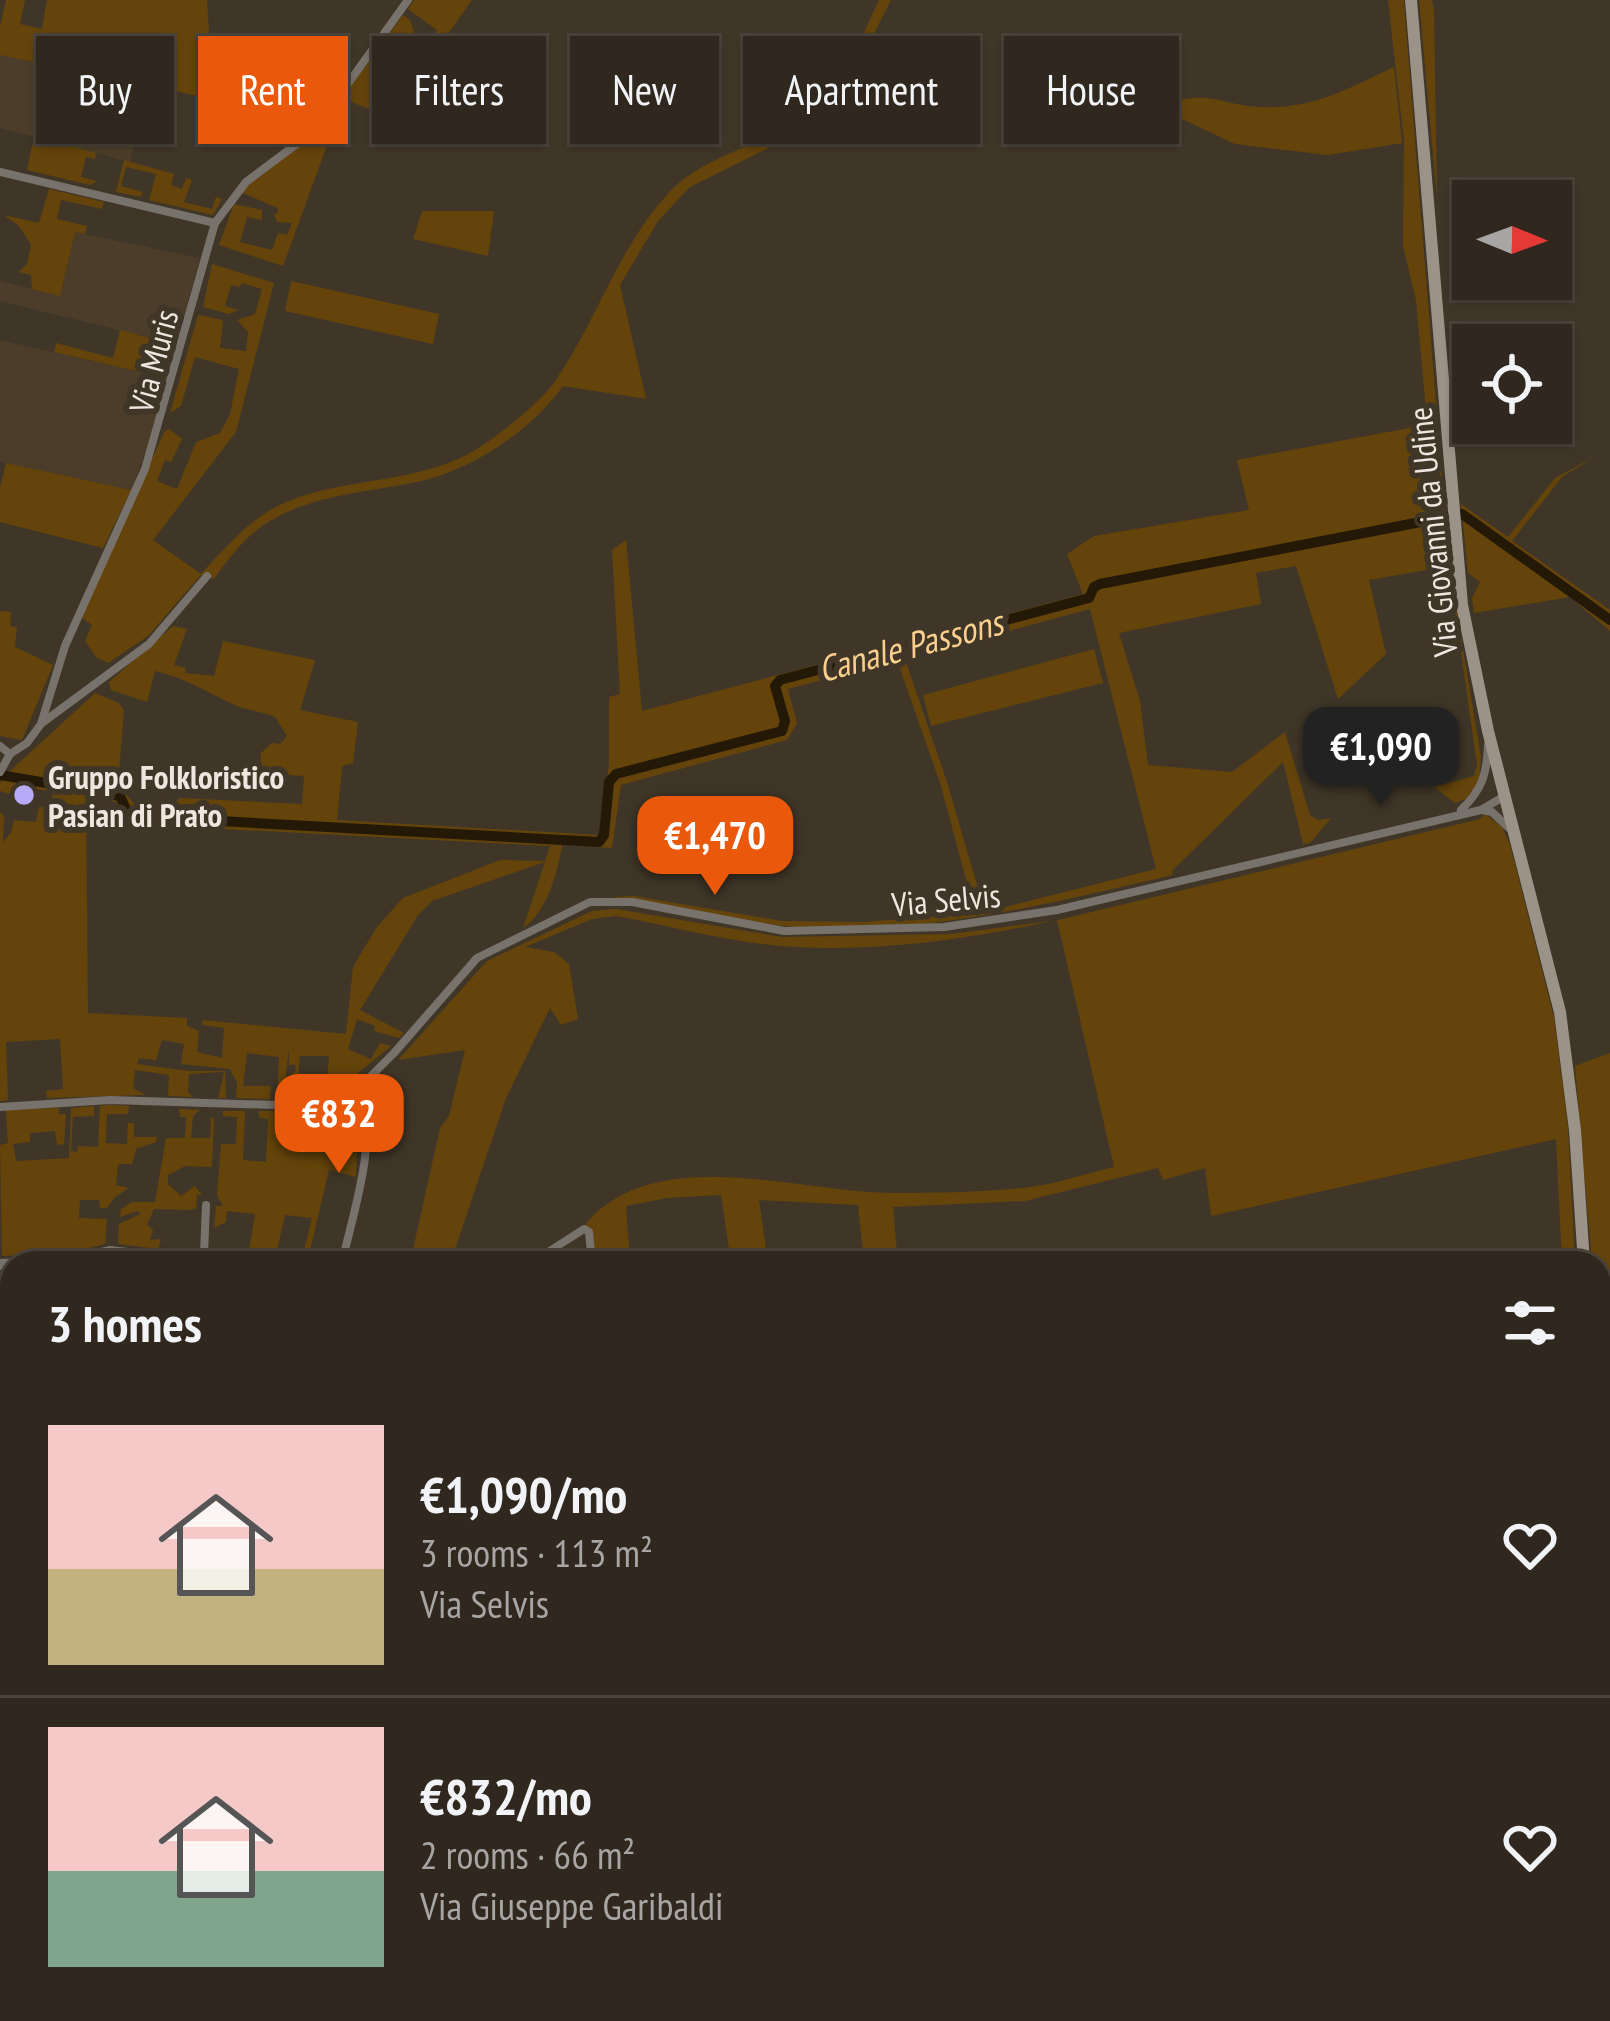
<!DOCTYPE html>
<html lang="en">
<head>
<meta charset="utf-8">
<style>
	body { margin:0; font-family:"PT Sans Narrow",sans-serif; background:#383027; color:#f1f3f6; height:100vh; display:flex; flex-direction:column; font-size:45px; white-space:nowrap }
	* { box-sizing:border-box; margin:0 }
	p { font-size:39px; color:#a8a6a4 }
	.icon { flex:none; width:66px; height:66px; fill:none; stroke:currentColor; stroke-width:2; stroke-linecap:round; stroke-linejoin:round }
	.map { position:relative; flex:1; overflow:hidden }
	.sheet { position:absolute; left:0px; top:1251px; width:1611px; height:771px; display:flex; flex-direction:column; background:#30281e; border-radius:36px 36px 0 0; box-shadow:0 3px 9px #0004,0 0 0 3px #4b443c }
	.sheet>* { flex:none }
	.top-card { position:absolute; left:36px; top:36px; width:1539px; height:108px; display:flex; gap:24px }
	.needle { width:78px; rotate:91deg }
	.fabs { position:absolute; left:1452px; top:180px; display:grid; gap:24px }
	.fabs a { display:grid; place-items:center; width:120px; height:120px; border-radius:0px; background:#30281e; box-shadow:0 3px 9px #0004,0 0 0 3px #4b443c; font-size:60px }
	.price { position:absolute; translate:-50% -102px; padding:0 27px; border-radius:24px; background:#ea580c; color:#fff; font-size:39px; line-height:78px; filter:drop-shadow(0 3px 6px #0008) }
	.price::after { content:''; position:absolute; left:50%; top:72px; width:36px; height:27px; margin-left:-18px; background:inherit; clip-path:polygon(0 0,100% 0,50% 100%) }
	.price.on { background:#222; color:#fff }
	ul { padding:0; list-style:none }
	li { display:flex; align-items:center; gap:36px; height:300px; padding:0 48px }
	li+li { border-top:3px solid #4b443c }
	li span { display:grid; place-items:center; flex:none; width:336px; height:240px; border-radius:0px; color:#555 }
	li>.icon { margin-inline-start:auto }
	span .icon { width:144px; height:144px; fill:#fffc; stroke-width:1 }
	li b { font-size:51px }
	h2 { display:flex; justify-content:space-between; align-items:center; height:144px; padding:0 48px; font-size:51px }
	.chip { padding:0 42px; border-radius:0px; background:#30281e; box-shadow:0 3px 9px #0004,0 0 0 3px #4b443c; font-size:42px; line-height:108px }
	.chip.on { background:#ea580c; color:#fff }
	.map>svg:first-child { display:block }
	.built { fill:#4b3d29 }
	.green { fill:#64440a; fill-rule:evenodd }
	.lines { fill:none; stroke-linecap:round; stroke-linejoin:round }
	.canal { stroke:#241806; stroke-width:10 }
	.minor { stroke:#77726b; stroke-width:8 }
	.tertiary { stroke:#77726b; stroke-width:10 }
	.secondary { stroke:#9b9388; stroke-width:12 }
	.poi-dot { fill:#b7abf8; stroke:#403628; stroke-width:4.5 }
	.labels { text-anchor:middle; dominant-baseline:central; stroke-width:12; stroke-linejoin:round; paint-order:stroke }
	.street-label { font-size:33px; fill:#eee7df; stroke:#403628 }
	.poi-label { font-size:33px; font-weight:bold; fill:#eee7df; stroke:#403628; text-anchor:start }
	.water-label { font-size:36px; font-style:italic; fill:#fbcf8e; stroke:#403628 }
</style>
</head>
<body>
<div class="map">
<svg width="1610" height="2021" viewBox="0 0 1610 2021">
	<rect width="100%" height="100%" fill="#403628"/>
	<g class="built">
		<path d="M0,55L148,85L130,162L0,128Z"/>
		<path d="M75,232L200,258L176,344L0,301V281L60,296Z"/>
		<path d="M0,340L167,378L155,426L131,490L0,462Z"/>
	</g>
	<g class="green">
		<path d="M6,0H25L20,24L42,29L47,0H207L213,99L0,55V27Z"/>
		<path d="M414,0H472L389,117L344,99L283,266L219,245L234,204L262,210V220L247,217L240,242L272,250L278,233L287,235L292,223L277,222L274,214H277L278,208L240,192L317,132L403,15L410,20L416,38L406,53L398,47L392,53L386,50L372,68L398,84L437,30L408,9Z"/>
		<path d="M879,0H891L843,94L817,124L690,187L658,221L620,285L646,399L563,386C530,432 472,470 417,482C363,493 303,495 257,530C240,543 227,561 214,579L201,575L148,636L108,663L96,657L85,641L92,625L82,618L164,432L169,429L182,439L171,462L165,460L157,481L177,489L196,442L220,433L230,414L239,369L195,357L181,406L170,413L198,315L223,320L220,348L246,351L248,332L237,320L255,314L262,289L242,283L240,287L231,285L225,306L238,310L229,314L203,307L212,264L274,283L236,432L153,540L201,574C226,547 249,519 284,503C345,476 419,485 477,449C498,436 539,403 553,384C595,325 617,250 666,196C705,151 771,146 816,111C842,91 864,30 879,0Z"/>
		<path d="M1388,0H1404L1405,15L1449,566L1481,757L1479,784L1466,799L1455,803L1434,787L1474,776L1477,765L1449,566L1369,580L1386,654L1338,699L1296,566L1256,573L1261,604L1119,633L1140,701L1148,765L1232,772L1285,732L1310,815L1318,820L1331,818L1310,843L1303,844L1283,762L1172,871L1173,875C1042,905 909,940 774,925C719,919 666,903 611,897L634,896L782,921L864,922L975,913L941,786L897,660L788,689L797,723L787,740L621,785L612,848L562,845C558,871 547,913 523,928L545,862L432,901L418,915L360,1010L404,1033L399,1038L374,1031L375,1026L357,1019L348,1049L371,1059L380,1043L391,1046L335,1092L326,1091L329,1056H300L298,1077L321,1078V1095L288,1100L289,1077L296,1070L295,1064L289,1066V1048L283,1099H277L279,1057L247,1053L243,1086H271L270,1099L236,1098L237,1083L230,1069L181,1064L184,1044L162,1040L156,1060L139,1058L137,1064L189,1071H225L226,1098H218L224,1072L189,1074L188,1092L193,1097L168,1096L169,1075L135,1070L133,1088L146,1095L47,1098L46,1091L63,1089L60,1039L6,1042L8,1100L0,1101V812L4,816L3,842L11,833L14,820L36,822L39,807L51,808L53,792L20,786L17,796L0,791V783L9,772L95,693L119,703L124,710L118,785L137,807L166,809L180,798L302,804L304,776L260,773L261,753L272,743L280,744L287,736L275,717C263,711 249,711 237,706C208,693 186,678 155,671L147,702L111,690L109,682L173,626L187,629L174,665L186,668L185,673L214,676L223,641L315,660L300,710L358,722L353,763L342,766L337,820L599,835L609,765V697L620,694L612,550L626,540L642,711L1083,594L1067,554L1094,536L1249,510L1237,460L1431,424L1427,422L1416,300L1403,246L1404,141ZM1090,609L1156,869L985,912L947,782L905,659ZM86,798L116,802L127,824L550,846L545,861L500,860L403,898L376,928L353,967L346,1034L203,1020L202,1025L224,1028L222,1058L197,1052L199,1031L187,1026V1018L88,1013Z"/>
		<path d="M1419,0H1432L1434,11L1437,199Z"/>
		<path d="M1394,67L1402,143L1328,155L1235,144L1182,119L1173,101C1214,92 1222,105 1258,107C1312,110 1347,89 1394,67Z"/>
		<path d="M34,136L96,153L95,159L86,157L81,177L97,181L90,185L27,170Z"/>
		<path d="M124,160L174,174L171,185L182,189L186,178L192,180L184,202L212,209L216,197L222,199L213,215L149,200L156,174L126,167L121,186L143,192L141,197L116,192Z"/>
		<path d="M49,189L104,202L102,209L61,200L57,219L87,226L85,234L75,232L60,296L32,289L31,275L19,272L27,264L31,245L19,226L4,215L39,223Z"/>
		<path d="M422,211H494L488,256L413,239Z"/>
		<path d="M291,281L439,314L433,344L285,311Z"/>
		<path d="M120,330L154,339L143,365L169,372L167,378L54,352L56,343L113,358Z"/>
		<path d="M1596,456L1562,477L1512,541L1610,610V631L1570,597L1474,613L1472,598L1480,582L1468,573L1461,504L1508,537L1555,478Z"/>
		<path d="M6,463L131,490L103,548L0,522V488Z"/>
		<path d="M0,611L11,612L10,626L17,627L15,647L53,665L22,740L0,736Z"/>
		<path d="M1094,649L1103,683L931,726L923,695Z"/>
		<path d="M1485,814L1502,827L1510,845L1554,1018L1568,1128L1575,1263H1562L1556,1139L1211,1216L1205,1168L1163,1180L1158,1168L1025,1201L893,1207L898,1263H864L858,1205L759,1200L768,1263H731L721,1195L667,1198L626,1206L630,1263H596L592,1232L583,1227C652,1140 799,1193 893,1193C936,1193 981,1192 1023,1188C1053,1185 1084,1174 1114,1167L1057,920C966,940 874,953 780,946C726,941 670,926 616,916L592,919L525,947L554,952L569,964L578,1019L561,1025L550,1008L506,1098L453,1255L457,1263H410L440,1128L449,1116L465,1050L398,1060L487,961L592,911L616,909L782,937L951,934L1058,920L1480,819Z"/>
		<path d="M1610,1053V1374L1606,1321L1599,1310V1263H1592L1575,1066Z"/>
		<path d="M358,1099L356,1177L329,1170L307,1263H301L312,1218L285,1215L274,1263H247L255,1214L227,1211L226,1222L214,1228L216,1206H223L217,1195L221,1144H236L237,1117L223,1116V1111H245L243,1160L266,1162L268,1119L260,1118L258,1111H311L314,1117L284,1118V1134L322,1144V1118L339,1113L341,1103Z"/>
		<path d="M107,1105L129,1106L128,1114H107L106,1143L127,1144L128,1123H134V1137H157L156,1142L136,1149L132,1164H118L116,1185L129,1188L115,1197L107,1208H100L99,1200H80L79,1218L107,1219L105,1244L65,1254L2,1256L0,1145L8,1143L6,1110L59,1108V1114H66L64,1144L57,1145L55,1131L30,1133V1142L13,1144L16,1161L69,1158L71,1108L94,1106V1116L73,1117L71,1151L77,1152L78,1146L98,1147L100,1106Z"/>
		<path d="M179,1109L200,1110L193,1116L191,1138H210L211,1118H214L212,1167L185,1166L168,1175V1184L181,1196L195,1186L202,1195H197L196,1208L190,1210L154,1209L147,1225L153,1230L150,1240L161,1239L158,1249L118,1244L119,1224L141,1214L137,1211L120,1217L121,1209L132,1202H155L166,1138H185L186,1117H180Z"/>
		<path d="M1599,1611C1610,1656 1610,1819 1610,1876L1599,1878Z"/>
		<path d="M0,1634L12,1636V1955L2,1972Z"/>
		<path d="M107,2010H573L575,2021H296L292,2016L278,2019Z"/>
	</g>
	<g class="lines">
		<path class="canal" d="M0,775L120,796L129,816L599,842L604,835L609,782L616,774L782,731L785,721L775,686L780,680L1089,598L1094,587L1100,584L1462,514L1610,620"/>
		<g class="minor">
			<path d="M0,172L215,223"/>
			<path d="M42,723L149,644L207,576"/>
			<path d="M0,746L10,754"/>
			<path d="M0,772L10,754L27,743L41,724L65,646L145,469L215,223L246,182L314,131L408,0"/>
			<path d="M1461,810C1482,790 1487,774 1488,745"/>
			<path d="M1482,810L1492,812L1509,828"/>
			<path d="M0,1107L110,1100L308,1106L345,1096L361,1086L394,1053L477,958L590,902H632L784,931L944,927L1057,910L1481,810L1503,797"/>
			<path d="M342,1263C354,1208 378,1143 361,1086"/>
			<path d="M531,1263L584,1229L589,1232L592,1263"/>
			<path d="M0,1266L1,1263L68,1260L110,1250L197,1260L204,1255L206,1205"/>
			<path d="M0,1425H12"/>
			<path d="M0,1577L12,1580"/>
			<path d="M40,2010L42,2021"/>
			<path d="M586,2010L588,2021"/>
		</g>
		<g class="tertiary">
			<path d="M0,1301L12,1306"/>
			<path d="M1599,1329L1604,1378L1610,1392"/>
			<path d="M1599,1457L1610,1454"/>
			<path d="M0,1987L12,1988"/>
			<path d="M984,2010L991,2021"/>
		</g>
		<g class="secondary">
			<path d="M1411,0L1462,605L1488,731L1560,1012L1575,1130L1584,1263"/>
			<path d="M1599,1472L1610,1626"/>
		</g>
	</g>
	<circle class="poi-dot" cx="24" cy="795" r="12"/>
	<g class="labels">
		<g class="street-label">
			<text transform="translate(153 361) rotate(-75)">Via Muris</text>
			<text transform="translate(1432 532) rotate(-96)">Via Giovanni da Udine</text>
			<text transform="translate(946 899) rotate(-5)">Via Selvis</text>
		</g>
		<g class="poi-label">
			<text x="48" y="776">Gruppo Folkloristico<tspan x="48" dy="38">Pasian di Prato</tspan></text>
		</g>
		<g class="water-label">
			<text transform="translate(910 645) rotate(-15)">Canale Passons</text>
		</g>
	</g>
</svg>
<div class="fabs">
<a><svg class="needle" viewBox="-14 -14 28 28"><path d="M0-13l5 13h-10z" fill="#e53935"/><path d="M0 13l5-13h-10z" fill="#a8a6a4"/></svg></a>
<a><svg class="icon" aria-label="locate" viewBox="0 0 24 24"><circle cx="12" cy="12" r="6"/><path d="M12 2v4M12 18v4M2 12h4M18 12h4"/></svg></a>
</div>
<b class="price on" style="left:1381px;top:809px">€1,090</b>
<b class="price" style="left:715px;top:898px">€1,470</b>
<b class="price" style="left:339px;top:1176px">€832</b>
<div class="top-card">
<a class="chip">Buy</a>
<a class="chip on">Rent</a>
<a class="chip">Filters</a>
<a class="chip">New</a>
<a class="chip">Apartment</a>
<a class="chip">House</a>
</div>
<section class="sheet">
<h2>3 homes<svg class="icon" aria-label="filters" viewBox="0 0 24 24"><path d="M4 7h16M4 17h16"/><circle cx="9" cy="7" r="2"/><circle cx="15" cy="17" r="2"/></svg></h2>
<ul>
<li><span style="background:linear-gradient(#f6c9c9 60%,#c2b280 0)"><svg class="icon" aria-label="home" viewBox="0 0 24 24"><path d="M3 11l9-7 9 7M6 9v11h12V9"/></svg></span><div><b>€1,090/mo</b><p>3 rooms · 113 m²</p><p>Via Selvis</p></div><svg class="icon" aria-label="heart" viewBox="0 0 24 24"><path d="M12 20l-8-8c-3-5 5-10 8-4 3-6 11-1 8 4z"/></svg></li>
<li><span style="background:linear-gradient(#f6c9c9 60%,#7fa58c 0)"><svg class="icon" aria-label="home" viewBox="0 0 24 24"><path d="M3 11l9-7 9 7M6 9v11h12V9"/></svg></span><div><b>€832/mo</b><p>2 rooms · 66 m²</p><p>Via Giuseppe Garibaldi</p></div><svg class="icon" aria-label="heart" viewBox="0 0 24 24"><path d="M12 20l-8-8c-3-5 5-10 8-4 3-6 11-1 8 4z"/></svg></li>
</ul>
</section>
</div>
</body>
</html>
